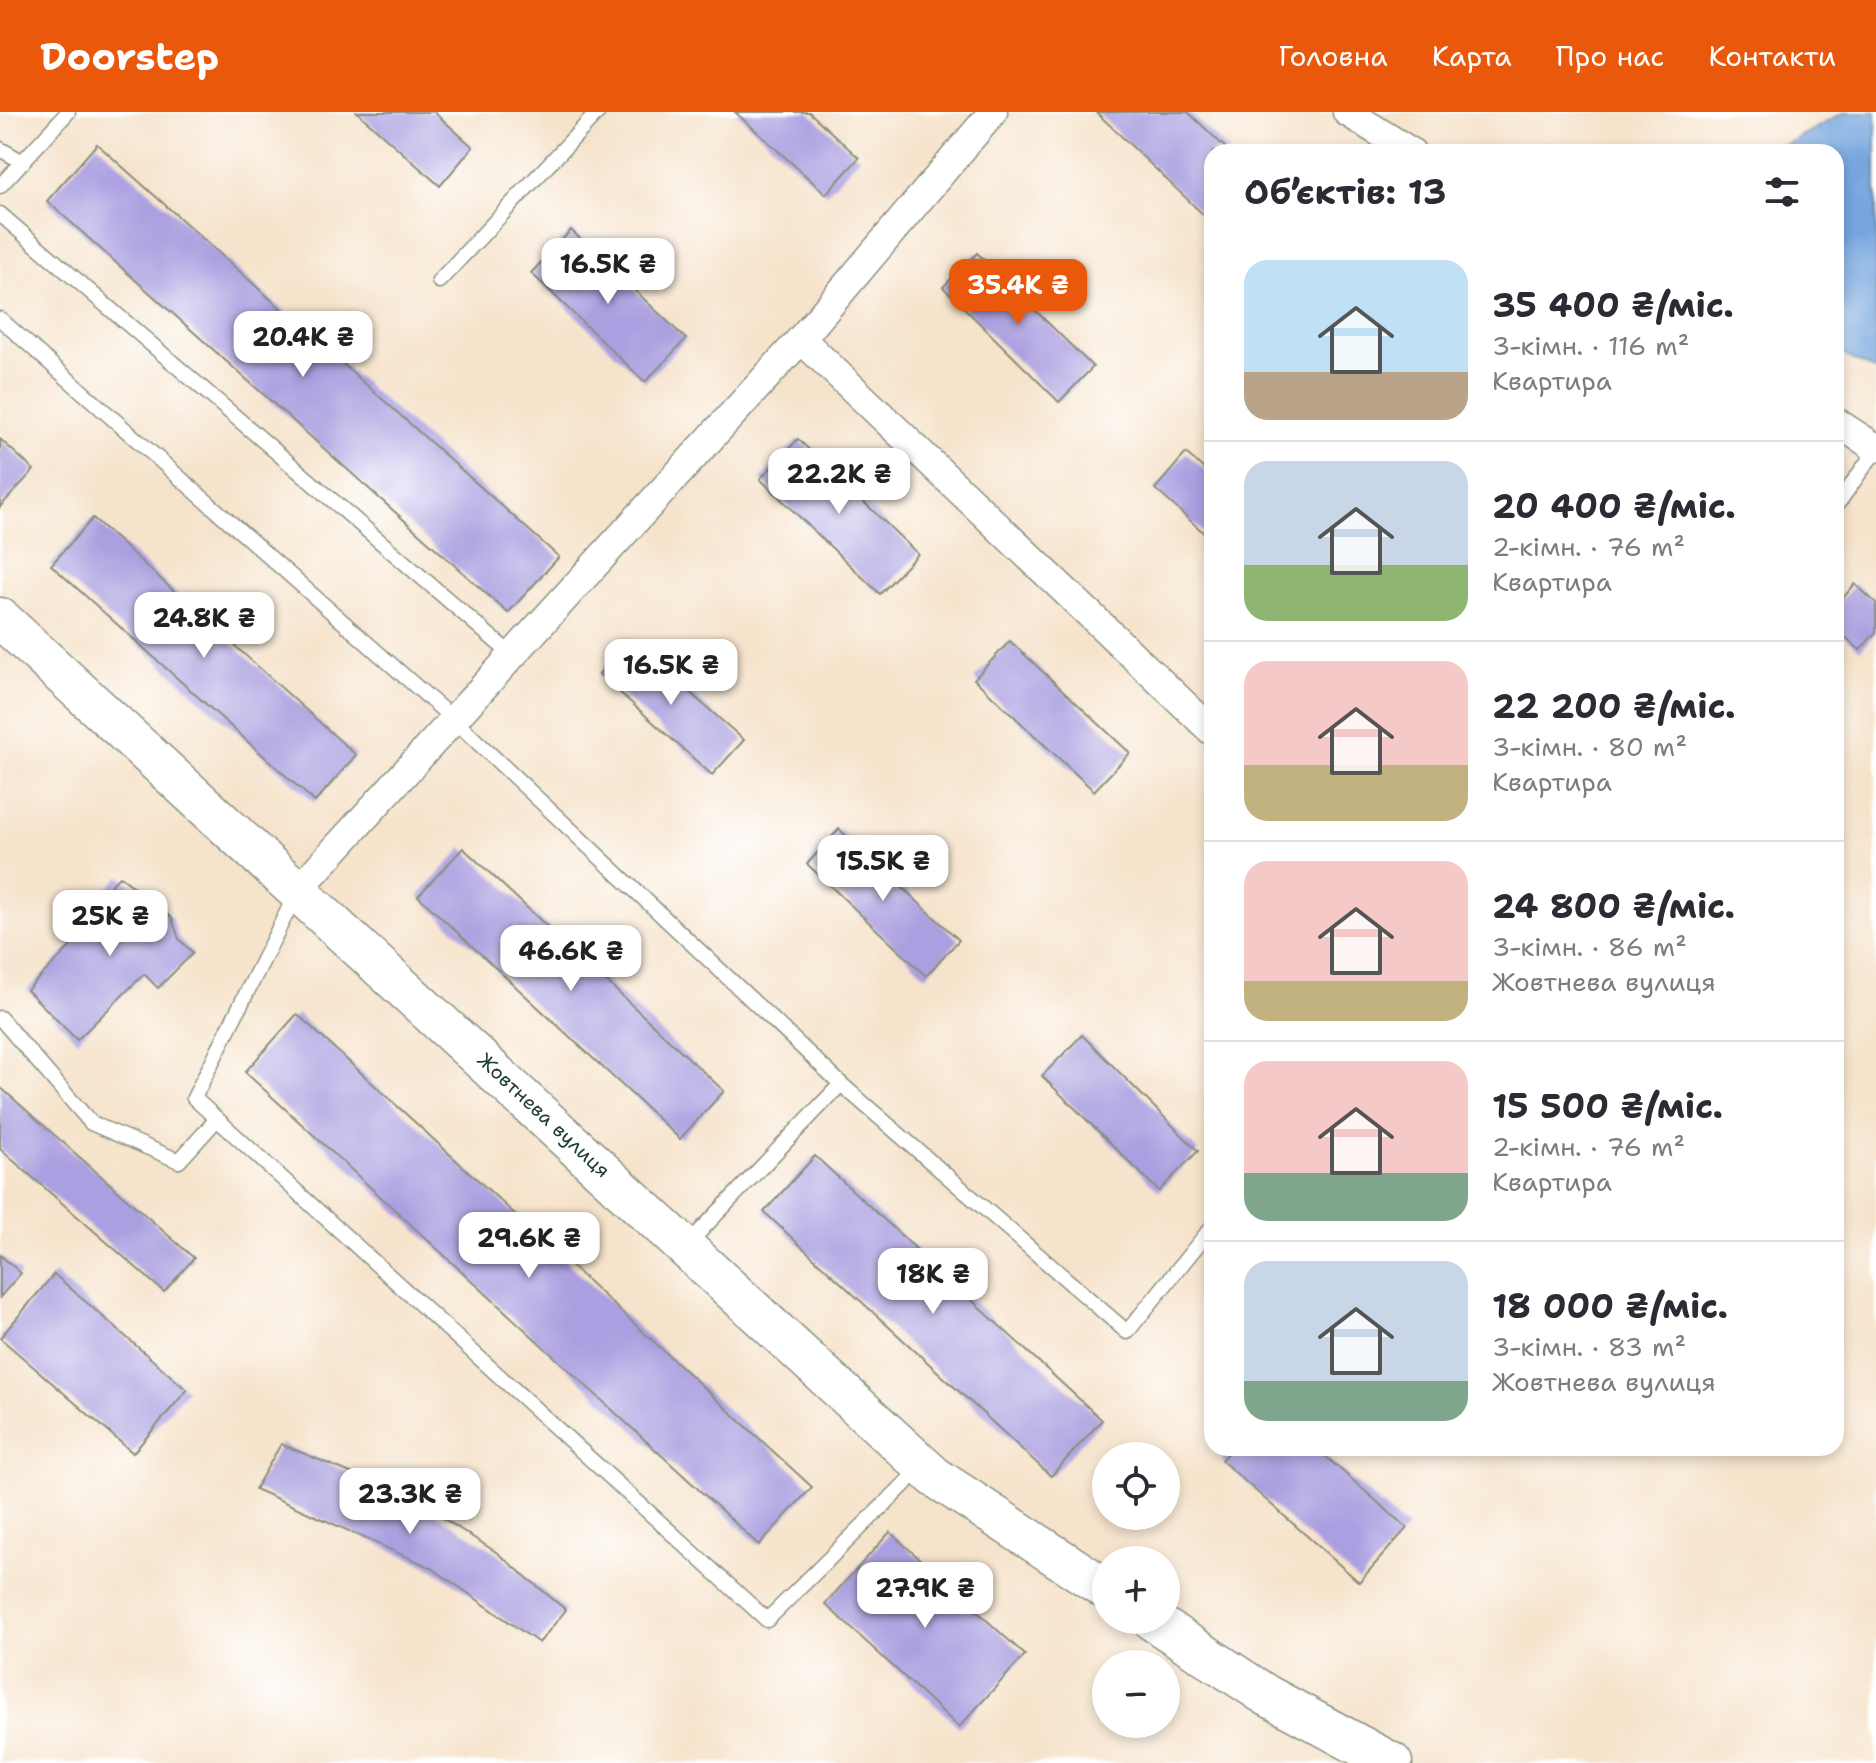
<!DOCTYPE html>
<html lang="uk">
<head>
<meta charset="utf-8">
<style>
	body { margin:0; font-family:"Shantell Sans",sans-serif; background:#f7f7f7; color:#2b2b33; height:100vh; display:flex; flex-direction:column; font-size:30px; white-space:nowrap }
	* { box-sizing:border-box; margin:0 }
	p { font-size:26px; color:#7c7c81 }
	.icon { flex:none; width:44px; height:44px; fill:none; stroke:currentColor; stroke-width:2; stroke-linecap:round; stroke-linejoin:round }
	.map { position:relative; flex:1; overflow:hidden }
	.side { position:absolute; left:1204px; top:32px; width:640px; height:1312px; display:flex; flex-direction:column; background:#fff; border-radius:24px; box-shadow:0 4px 12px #0003 }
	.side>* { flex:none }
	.fabs { position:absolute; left:1092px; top:1330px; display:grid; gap:16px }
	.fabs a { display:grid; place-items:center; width:88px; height:88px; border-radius:50%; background:#fff; box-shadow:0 4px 12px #0003; font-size:40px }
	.price { position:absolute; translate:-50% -68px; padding:0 18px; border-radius:16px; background:#fff; color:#222; font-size:26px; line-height:52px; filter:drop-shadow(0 2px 4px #0008) }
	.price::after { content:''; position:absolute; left:50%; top:48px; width:24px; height:18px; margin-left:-12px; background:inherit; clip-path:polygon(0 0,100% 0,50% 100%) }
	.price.active { background:#ea580c; color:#fff }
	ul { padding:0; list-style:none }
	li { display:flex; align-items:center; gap:24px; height:200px; padding:0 40px }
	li+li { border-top:2px solid #e1e1e2 }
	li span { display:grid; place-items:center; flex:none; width:224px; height:160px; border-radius:24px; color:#555 }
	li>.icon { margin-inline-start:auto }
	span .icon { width:96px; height:96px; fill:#fffc; stroke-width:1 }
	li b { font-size:34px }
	h2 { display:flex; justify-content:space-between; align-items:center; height:96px; padding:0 40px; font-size:34px }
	header { display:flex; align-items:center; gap:48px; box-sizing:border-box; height:112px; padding:0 40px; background:#ea580c; color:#fff }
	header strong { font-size:38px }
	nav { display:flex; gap:44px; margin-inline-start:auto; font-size:28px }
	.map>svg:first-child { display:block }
	.water { fill:#75a4de; stroke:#4a7089; stroke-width:2 }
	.building { fill:#aa9fe0 }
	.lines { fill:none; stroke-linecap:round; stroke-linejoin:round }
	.service-casing { stroke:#8a9080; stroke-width:17 }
	.minor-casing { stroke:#8a9080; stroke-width:31 }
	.secondary-casing { stroke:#8a9080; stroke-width:43 }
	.service { stroke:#fff; stroke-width:14 }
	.minor { stroke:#fff; stroke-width:28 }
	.secondary { stroke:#fff; stroke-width:40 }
	.labels { text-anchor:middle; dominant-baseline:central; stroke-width:6; stroke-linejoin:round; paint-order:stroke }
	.street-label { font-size:20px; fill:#1f3d34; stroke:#fff }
</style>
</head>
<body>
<header>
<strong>Doorstep</strong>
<nav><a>Головна</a><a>Карта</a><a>Про нас</a><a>Контакти</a></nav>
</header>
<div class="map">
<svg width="1876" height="1651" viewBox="0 0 1876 1651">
	<rect width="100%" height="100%" fill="#fff"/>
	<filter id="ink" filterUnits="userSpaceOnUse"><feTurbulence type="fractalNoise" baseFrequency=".0125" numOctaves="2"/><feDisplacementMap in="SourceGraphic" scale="16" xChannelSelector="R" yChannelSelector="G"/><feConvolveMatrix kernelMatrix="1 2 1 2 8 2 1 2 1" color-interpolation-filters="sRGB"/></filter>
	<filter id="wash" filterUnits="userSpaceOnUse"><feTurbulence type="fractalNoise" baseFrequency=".006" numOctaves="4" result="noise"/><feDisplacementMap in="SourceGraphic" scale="32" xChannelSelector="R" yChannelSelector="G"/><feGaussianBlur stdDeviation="1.8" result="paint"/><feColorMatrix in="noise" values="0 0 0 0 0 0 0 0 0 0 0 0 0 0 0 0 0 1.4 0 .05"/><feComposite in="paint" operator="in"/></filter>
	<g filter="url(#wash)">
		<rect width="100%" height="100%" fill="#f6e3cb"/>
		<path class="water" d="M1845,0H1876V259L1836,239V40H1736L1785,33Z"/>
		<g id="blocks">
			<g class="building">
				<path d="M357,0H434L473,35L440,74Z"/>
				<path d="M735,0H809L859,46L826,82Z"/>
				<path d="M1096,0H1188L1230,40H1212V111Z"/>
				<path d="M97,32L559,445L508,501L47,89Z"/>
				<path d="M571,118L686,227L645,270L531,161Z"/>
				<path d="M977,141L1093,255L1059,290L943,175Z"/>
				<path d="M0,327L34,358L0,395Z"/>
				<path d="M798,327L918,442L880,482L760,367Z"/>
				<path d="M1186,341L1212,364V428L1155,377Z"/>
				<path d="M93,406L356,643L315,690L51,453Z"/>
				<path d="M1855,472L1876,491V520L1860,538L1836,517V494Z"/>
				<path d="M629,527L744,628L712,663L599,562Z"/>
				<path d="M1010,529L1130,641L1094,679L974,567Z"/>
				<path d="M839,717L959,828L926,864L807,752Z"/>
				<path d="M463,736L724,979L680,1027L418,784Z"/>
				<path d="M120,764L172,806L179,827L193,841L158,876L144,862L77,928L27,878L90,815L79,805Z"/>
				<path d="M297,902L812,1375L759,1433L245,960Z"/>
				<path d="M1082,923L1198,1039L1159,1079L1042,964Z"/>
				<path d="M0,975L194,1146L164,1180L0,1037Z"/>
				<path d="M815,1044L1102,1308L1051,1364L764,1100Z"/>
				<path d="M0,1143L21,1161L0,1185Z"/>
				<path d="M54,1162L187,1278L133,1341L0,1226Z"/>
				<path d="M281,1332L413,1387L496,1440L566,1498L539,1531L432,1456L255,1377Z"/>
				<path d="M1232,1336H1316L1407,1416L1359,1470L1221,1348Z"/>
				<path d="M890,1420L1025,1543L959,1615L825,1492Z"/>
			</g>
		</g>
	</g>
	<g filter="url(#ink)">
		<use href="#blocks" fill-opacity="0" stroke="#8a9080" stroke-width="2"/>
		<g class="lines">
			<defs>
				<g id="service">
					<path d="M0,37L23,50"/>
					<path d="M0,74L68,0"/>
					<path d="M0,102L513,544"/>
					<path d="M439,169L598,0"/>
					<path d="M0,207L454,608L841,972L1127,1220L1212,1115"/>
					<path d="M1836,394L1876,338"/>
					<path d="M296,782L194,986L767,1508L920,1357"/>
					<path d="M0,906L91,1011L179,1049L217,1007"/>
					<path d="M686,1134L841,972"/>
				</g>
				<g id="minor">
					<path d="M1347,0L1411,40"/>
					<path d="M801,227L1212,619"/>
					<path d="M1836,310L1876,336"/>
					<path d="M298,778L801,227L993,0"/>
				</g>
				<g id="secondary">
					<path d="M0,506L935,1365L1106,1477"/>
					<path d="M1152,1508L1266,1583L1392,1651"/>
				</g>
			</defs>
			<use href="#service" class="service-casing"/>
			<use href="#minor" class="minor-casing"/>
			<use href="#secondary" class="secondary-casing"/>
			<use href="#service" class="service"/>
			<use href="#minor" class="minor"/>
			<use href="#secondary" class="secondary"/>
		</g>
	</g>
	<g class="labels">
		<g class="street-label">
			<text transform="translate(544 1003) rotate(43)">Жовтнева вулиця</text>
		</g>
	</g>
</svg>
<div class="fabs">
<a><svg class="icon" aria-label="locate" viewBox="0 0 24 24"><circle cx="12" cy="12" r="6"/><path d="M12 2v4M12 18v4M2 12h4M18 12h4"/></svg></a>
<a>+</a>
<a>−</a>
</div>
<b class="price" style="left:608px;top:194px">16.5K ₴</b>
<b class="price active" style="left:1018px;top:215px">35.4K ₴</b>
<b class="price" style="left:303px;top:267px">20.4K ₴</b>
<b class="price" style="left:839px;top:404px">22.2K ₴</b>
<b class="price" style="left:204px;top:548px">24.8K ₴</b>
<b class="price" style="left:671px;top:595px">16.5K ₴</b>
<b class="price" style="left:883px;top:791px">15.5K ₴</b>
<b class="price" style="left:110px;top:846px">25K ₴</b>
<b class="price" style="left:571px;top:881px">46.6K ₴</b>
<b class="price" style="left:529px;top:1168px">29.6K ₴</b>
<b class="price" style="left:933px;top:1204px">18K ₴</b>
<b class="price" style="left:410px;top:1424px">23.3K ₴</b>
<b class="price" style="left:925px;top:1518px">27.9K ₴</b>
<section class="side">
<h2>Об’єктів: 13<svg class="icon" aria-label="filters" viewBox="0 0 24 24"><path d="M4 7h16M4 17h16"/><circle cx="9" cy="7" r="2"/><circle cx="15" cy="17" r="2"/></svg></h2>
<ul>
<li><span style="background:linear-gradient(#bfe0f5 70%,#b9a48a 0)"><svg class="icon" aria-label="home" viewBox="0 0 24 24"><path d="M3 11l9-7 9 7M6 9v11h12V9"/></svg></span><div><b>35 400 ₴/міс.</b><p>3-кімн. · 116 m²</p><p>Квартира</p></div></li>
<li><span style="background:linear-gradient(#c9d6e8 65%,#8fb573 0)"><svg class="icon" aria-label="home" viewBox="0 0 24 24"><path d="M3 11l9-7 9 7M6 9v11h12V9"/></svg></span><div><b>20 400 ₴/міс.</b><p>2-кімн. · 76 m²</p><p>Квартира</p></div></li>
<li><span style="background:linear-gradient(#f6c9c9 65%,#c2b280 0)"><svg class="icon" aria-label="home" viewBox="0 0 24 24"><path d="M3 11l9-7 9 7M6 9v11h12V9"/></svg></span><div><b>22 200 ₴/міс.</b><p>3-кімн. · 80 m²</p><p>Квартира</p></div></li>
<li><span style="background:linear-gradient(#f6c9c9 75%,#c2b280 0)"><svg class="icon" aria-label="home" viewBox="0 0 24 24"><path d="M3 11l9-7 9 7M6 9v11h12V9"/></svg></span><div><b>24 800 ₴/міс.</b><p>3-кімн. · 86 m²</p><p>Жовтнева вулиця</p></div></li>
<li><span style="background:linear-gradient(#f6c9c9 70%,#7fa58c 0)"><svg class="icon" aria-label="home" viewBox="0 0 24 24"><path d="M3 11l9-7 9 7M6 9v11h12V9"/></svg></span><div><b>15 500 ₴/міс.</b><p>2-кімн. · 76 m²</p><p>Квартира</p></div></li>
<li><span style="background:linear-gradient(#c9d6e8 75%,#7fa58c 0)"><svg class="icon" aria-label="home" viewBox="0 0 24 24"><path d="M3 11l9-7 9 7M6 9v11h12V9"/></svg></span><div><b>18 000 ₴/міс.</b><p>3-кімн. · 83 m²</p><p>Жовтнева вулиця</p></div></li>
</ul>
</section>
</div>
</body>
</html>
